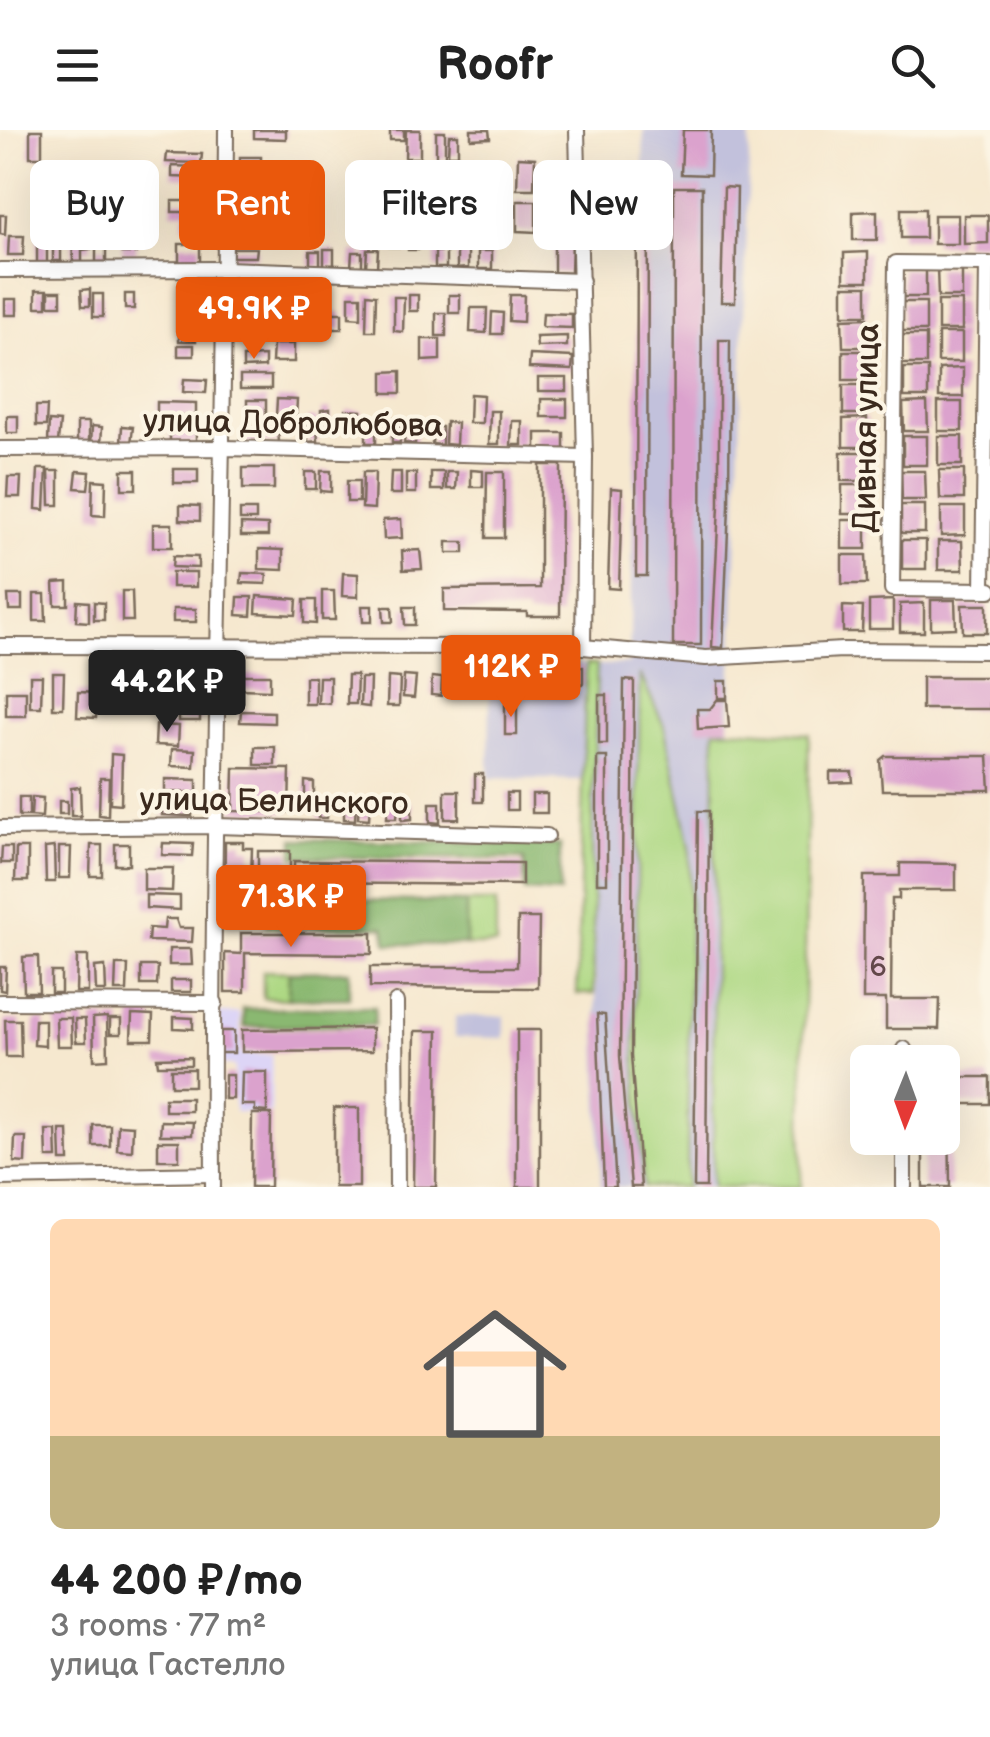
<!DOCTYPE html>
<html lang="en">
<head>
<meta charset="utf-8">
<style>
	body { margin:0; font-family:"Balsamiq Sans",sans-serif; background:#f6f6f6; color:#222; height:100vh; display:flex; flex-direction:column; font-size:38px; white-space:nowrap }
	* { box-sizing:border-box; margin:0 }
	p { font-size:32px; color:#767676 }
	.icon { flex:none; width:55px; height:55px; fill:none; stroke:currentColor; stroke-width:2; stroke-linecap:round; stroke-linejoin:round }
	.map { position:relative; height:1057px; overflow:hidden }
	.sheet { display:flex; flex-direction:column; background:#fff; flex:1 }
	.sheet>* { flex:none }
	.banner { position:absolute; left:30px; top:30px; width:930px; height:90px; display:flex; gap:20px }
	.needle { width:65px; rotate:181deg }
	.fabs { position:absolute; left:850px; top:915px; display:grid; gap:20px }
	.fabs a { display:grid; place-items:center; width:110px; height:110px; border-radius:15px; background:#fff; box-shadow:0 10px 40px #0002; font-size:50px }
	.price { position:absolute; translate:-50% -85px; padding:0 22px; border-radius:10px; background:#ea580c; color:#fff; font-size:32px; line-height:65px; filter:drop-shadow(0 2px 5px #0008) }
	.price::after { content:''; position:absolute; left:50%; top:60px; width:30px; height:22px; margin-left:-15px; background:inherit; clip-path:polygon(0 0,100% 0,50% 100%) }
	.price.active { background:#222; color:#fff }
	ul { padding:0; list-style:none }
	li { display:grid; align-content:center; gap:20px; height:530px; padding:0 50px }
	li+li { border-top:2px solid #e0e0e0 }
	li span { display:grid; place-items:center; height:310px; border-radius:15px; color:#555 }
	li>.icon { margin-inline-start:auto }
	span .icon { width:180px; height:180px; fill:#fffc; stroke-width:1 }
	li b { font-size:42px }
	.chip { padding:0 35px; border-radius:15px; background:#fff; box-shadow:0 10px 40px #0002; font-size:35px; line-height:90px }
	.chip.active { background:#ea580c; color:#fff }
	header { display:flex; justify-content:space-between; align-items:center; height:130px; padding:0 50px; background:#fff; font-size:45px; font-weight:700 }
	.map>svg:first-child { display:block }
	.built { fill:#ddd5f6 }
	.industrial { fill:#c2c1dc }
	.green { fill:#add883; stroke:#748150; stroke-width:2.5 }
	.forest { fill:#8ab871; stroke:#627148; stroke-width:2.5 }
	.building { fill:#dba2cd }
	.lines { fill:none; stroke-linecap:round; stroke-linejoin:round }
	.minor-casing { stroke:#7c6c5c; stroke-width:18 }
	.minor { stroke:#fff; stroke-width:14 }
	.labels { text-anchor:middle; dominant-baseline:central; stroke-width:8; stroke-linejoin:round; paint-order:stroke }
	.number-label { font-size:28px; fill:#63484a }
	.street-label { font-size:32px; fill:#3b2a1e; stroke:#fcf5e5 }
</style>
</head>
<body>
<header><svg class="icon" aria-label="menu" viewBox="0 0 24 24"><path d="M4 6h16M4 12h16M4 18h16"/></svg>Roofr<svg class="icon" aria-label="search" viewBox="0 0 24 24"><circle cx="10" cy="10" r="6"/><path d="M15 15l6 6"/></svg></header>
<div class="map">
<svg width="990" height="1057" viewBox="0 0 990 1057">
	<rect width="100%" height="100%" fill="#fcf5e5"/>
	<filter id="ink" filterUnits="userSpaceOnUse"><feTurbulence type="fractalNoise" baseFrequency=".01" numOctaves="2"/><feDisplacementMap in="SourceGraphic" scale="20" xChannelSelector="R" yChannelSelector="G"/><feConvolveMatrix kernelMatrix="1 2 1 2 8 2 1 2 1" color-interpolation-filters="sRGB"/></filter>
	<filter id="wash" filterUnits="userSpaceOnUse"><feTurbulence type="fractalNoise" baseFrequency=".0048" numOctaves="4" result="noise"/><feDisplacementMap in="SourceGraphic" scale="40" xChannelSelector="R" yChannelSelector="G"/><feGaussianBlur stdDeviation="2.25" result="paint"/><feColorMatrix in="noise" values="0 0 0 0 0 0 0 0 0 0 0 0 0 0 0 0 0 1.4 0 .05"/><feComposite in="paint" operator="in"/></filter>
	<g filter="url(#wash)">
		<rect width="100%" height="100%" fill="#f6e8cf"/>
		<path class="built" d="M218,883H240L241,924L272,925L271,983L234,982V936L218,935Z"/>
		<g class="industrial">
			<path d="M644,0H750L733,522L729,599L715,601L713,1057H687L690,717L641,547L635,919L644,1057H601L592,708L597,535L629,534Z"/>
			<path d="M490,528L586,534L582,650L489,648Z"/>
			<path d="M455,886H505V908L455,907Z"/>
		</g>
		<g class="green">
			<path d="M586,534L597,535L592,708L594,864H577Z"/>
			<path d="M640,544L664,596L690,717L687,1057H644L635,919Z"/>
			<path d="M729,599L809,604L801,1057H713L715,600Z"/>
			<path d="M295,769V798H265Z"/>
			<rect x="466" y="772" width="30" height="43"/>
			<path d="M263,841L289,842L288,869L263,868Z"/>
		</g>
		<g class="forest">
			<path d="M294,709L560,715V763L525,761L524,729L294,727Z"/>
			<path d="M295,769L466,772V815L387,814L384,797L295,798Z"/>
			<path d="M349,841V868L288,869L289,842Z"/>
			<path d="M375,877L374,895L244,897L243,879Z"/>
		</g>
		<g id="blocks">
			<g class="building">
				<rect x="30" y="0" width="12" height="27"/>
				<path d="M254,0H286V9L254,8Z"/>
				<rect x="390" y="0" width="14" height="10"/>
				<path d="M406,0H420V28H405Z"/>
				<path d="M471,0H489L490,8L471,9Z"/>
				<path d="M683,0H711L710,45L681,44Z"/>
				<rect x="436" y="2" width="9" height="26"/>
				<path d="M449,5H458V25H448Z"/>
				<path d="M167,23L202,24L201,33L166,32Z"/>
				<rect x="240" y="27" width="21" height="15"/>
				<path d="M518,27L535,28L534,59H517Z"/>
				<path d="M298,35H316L317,56L299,57Z"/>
				<path d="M172,36L199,37V48L172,47Z"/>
				<path d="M274,43L288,44L287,56L273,55Z"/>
				<path d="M674,57H702L701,515H673Z"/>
				<path d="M724,57L737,58L735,172H721Z"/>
				<path d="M637,58H648L647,446H636Z"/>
				<rect x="172" y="71" width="29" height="11"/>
				<path d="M517,71H536V102L517,101Z"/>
				<path d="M244,75L271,77L270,92L243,90Z"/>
				<rect x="901" y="79" width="24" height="29"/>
				<path d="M877,81V110H853V82Z"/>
				<path d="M0,85H6L5,105L0,104Z"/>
				<path d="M183,85L201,86L200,97L183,96Z"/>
				<rect x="934" y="85" width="24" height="29"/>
				<path d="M964,85H988V113L964,114Z"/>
				<rect x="389" y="94" width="14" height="23"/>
				<path d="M122,96H137L136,123H122Z"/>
				<rect x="408" y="98" width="10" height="22"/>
				<rect x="37" y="103" width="10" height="30"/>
				<rect x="53" y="104" width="8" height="27"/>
				<path d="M90,105L91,119L82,120V132H73L72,106Z"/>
				<path d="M9,106H24L23,125H8Z"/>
				<path d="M554,110L572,111L571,143L554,142Z"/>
				<rect x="179" y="114" width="21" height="22"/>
				<rect x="96" y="117" width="10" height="15"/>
				<path d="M233,118H257L256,127H232Z"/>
				<rect x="324" y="119" width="10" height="17"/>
				<path d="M367,119H378L377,137H366Z"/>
				<path d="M457,120H468V138L457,139Z"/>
				<rect x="310" y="121" width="10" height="15"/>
				<path d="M446,121V138H435V122Z"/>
				<rect x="478" y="121" width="14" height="18"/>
				<path d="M352,122H362V137H351Z"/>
				<path d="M868,122V151H844V123Z"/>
				<path d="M937,138H962V167H938Z"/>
				<rect x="902" y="139" width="24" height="28"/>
				<rect x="843" y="156" width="24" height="29"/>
				<path d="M90,159V176H82L81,160Z"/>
				<rect x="36" y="160" width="11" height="17"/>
				<rect x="49" y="161" width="12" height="14"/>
				<path d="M182,162L198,163L197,174H182Z"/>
				<path d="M274,163L300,164L299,178L273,177Z"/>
				<rect x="93" y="164" width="10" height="23"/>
				<rect x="125" y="164" width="9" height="15"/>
				<path d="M367,164L376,165L375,201H366Z"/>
				<rect x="409" y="165" width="9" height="16"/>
				<rect x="449" y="165" width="11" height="18"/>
				<path d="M510,165H524L523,192L509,191Z"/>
				<path d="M349,166H361V188L349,187Z"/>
				<path d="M394,167H404L403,202L394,201Z"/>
				<rect x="5" y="169" width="12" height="16"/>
				<path d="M240,169L267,170V185L239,184Z"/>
				<rect x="938" y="171" width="24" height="29"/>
				<rect x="902" y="172" width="24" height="29"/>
				<path d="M471,178H487L486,203L470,202Z"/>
				<path d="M310,181H320L321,199L311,200Z"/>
				<path d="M492,182L503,183L502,204H491Z"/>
				<rect x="325" y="183" width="17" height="16"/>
				<rect x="436" y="183" width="10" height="23"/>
				<path d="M543,183L572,184V198L542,197Z"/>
				<path d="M867,188V217H843L842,189Z"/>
				<path d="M245,201L272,202V214L245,213Z"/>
				<rect x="179" y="202" width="17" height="9"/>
				<rect x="938" y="203" width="24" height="29"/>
				<rect x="902" y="205" width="24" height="29"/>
				<path d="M567,206V216L537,217L536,207Z"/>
				<path d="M422,209H440V230L422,231Z"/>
				<path d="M719,210H730L729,376L723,518L712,517L719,375Z"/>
				<path d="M273,214H294V232H272Z"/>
				<rect x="178" y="215" width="16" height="11"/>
				<rect x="843" y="221" width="24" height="29"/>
				<path d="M530,225L573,227L572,240L529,238Z"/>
				<path d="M265,226V237L243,238V227Z"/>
				<rect x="904" y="238" width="24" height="29"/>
				<path d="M963,238V267H939V239Z"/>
				<path d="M401,241V263H383V242Z"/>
				<rect x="240" y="246" width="31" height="13"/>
				<rect x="538" y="248" width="29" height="13"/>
				<path d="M184,249L207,250L206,263L183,262Z"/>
				<rect x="843" y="255" width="24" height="29"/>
				<path d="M470,264L483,265L482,293H469Z"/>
				<path d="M277,269L297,270L296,287L276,286Z"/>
				<rect x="541" y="269" width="26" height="18"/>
				<rect x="247" y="270" width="19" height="18"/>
				<path d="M157,272L196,273V286H157Z"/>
				<path d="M927,272L928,301H904L903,273Z"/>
				<rect x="938" y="272" width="24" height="29"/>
				<path d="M36,276H47L46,296H36Z"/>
				<path d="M330,279V297H321V280Z"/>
				<path d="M346,280L361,281L360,299H346Z"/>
				<path d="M490,281H499V314H489Z"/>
				<rect x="7" y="286" width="11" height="17"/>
				<path d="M307,288H316L318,311L308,312Z"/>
				<rect x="392" y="288" width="8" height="25"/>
				<path d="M867,288V317H843V289Z"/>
				<path d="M49,291L60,292L58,312H48Z"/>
				<path d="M512,291H522V315H511Z"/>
				<rect x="77" y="292" width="12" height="22"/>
				<path d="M446,292L457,293L456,315L445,314Z"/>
				<path d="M406,294L417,295L415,314L404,313Z"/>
				<path d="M170,295H196V313L170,314Z"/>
				<path d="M92,296L102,297L101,315H91Z"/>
				<path d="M122,296L133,297L131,314L121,313Z"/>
				<path d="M433,297H442V315L432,314Z"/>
				<path d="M366,299L376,300V313H366Z"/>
				<path d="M243,301H278L279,312L243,313Z"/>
				<rect x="536" y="303" width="28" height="17"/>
				<rect x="903" y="306" width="24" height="29"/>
				<rect x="938" y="306" width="24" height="29"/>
				<rect x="841" y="322" width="24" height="29"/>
				<path d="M540,335H561L560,486H527V482L444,481V459L540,458Z"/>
				<rect x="243" y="338" width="31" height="21"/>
				<path d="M38,339H47L45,380L36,379Z"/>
				<rect x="174" y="339" width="24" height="14"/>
				<rect x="122" y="340" width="14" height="19"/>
				<path d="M471,340L483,341V357H471Z"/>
				<path d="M939,340H964V369H940Z"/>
				<path d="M49,341H59V375H50Z"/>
				<path d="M77,341L90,342L88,359L75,358Z"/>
				<path d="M321,341H331V362L320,361Z"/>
				<path d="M901,341H925L926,370H902Z"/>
				<rect x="305" y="342" width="11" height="17"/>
				<path d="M363,342H375L374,379L362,378Z"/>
				<path d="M391,342H401V364H390Z"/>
				<rect x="431" y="342" width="13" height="18"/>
				<path d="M447,342H457L456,359H447Z"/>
				<path d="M487,342H504V408H486Z"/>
				<rect x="406" y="343" width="10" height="20"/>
				<path d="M8,347H21L20,367H7Z"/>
				<path d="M93,350L106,351L105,386L92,385Z"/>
				<rect x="347" y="351" width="12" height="21"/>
				<rect x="842" y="355" width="24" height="29"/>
				<path d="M611,358L622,359L619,459L608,458Z"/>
				<path d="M180,375L200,376V391L180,390Z"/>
				<rect x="901" y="375" width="24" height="28"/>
				<path d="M941,377H965V405L941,406Z"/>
				<rect x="240" y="380" width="16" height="10"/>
				<path d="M401,389L402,408L384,409L383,390Z"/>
				<rect x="842" y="390" width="24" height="29"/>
				<rect x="153" y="394" width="19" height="23"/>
				<path d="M241,394L268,395V406H241Z"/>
				<rect x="902" y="410" width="24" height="29"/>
				<path d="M938,411H962L963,440H938Z"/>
				<rect x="447" y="412" width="17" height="11"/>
				<path d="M259,419L283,420V440L259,439Z"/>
				<path d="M420,420L422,439L403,440L402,421Z"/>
				<path d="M842,425H866L867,454H842Z"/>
				<path d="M173,426L198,427V438L172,437Z"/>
				<rect x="172" y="442" width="24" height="15"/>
				<path d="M242,443L267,444L266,454L241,453Z"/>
				<path d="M343,443L358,444V467L342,466Z"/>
				<path d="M68,452V475H55L54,453Z"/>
				<path d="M122,461H132L133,491H122Z"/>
				<path d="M322,461H334L335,490H322Z"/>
				<path d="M34,464H45L46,491H34Z"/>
				<path d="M8,465H22V480H9Z"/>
				<path d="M257,466L297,469L296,485L256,483Z"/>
				<path d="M238,467H252L251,486L237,485Z"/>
				<path d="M304,470H316V494L304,493Z"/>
				<path d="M893,470V499H869V471Z"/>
				<path d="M931,470H955L956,498L931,499Z"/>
				<path d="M77,471L89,472V492L76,491Z"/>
				<path d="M94,472L104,473V490H94Z"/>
				<path d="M924,473V502H900V474Z"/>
				<path d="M962,475H987V503H963Z"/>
				<path d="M362,476H372V492H363Z"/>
				<path d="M843,476L863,477L862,502H843Z"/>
				<path d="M383,477H392L393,492H384Z"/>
				<path d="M404,477H415V495H405Z"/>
				<rect x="173" y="479" width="23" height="13"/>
				<path d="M567,537H583V555L566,554Z"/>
				<path d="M53,543H64L63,578H53Z"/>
				<path d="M241,545H270V560L241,559Z"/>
				<path d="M348,545H357L356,574H347Z"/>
				<path d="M30,546H42L41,577H30Z"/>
				<path d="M404,546L416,547L414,568L403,567Z"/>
				<path d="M177,547H195L194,560H177Z"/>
				<rect x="305" y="547" width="10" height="27"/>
				<path d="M319,547H330V574L318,573Z"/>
				<path d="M388,547L400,548L399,576H387Z"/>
				<path d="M432,547L442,548L441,566L431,565Z"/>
				<rect x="922" y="547" width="68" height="32"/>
				<path d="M361,548H370L369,577L360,576Z"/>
				<path d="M448,548H458L457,564H448Z"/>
				<path d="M123,549L133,550L132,571L122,570Z"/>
				<path d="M624,550L634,551L631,925L641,1057H631L620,926Z"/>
				<rect x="718" y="551" width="9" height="17"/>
				<path d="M103,555H116V582L103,583Z"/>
				<rect x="6" y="561" width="20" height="25"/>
				<path d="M78,562L97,563L96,588L77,587Z"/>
				<rect x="599" y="565" width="8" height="49"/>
				<path d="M717,570H727L729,597L698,599L697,579H710Z"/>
				<rect x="505" y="575" width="12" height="30"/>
				<path d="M241,581L274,582V593L240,592Z"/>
				<rect x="179" y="582" width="21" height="9"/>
				<path d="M156,595L179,596L178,616L155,615Z"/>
				<rect x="255" y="617" width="20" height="18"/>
				<path d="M172,619L195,620L194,637L171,636Z"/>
				<path d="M111,624L122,625L121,674L110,673Z"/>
				<path d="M885,626H988L990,660H882L880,630Z"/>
				<rect x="597" y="627" width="10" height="126"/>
				<path d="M234,638L290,639L289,682L233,681Z"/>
				<path d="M830,642H852L853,652L830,653Z"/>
				<rect x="475" y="644" width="8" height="28"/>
				<path d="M100,648H109L108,686L99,685Z"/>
				<path d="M165,649L197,650V663L165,662Z"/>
				<path d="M305,651L314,652V669H305Z"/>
				<path d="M80,657L81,686H71V658Z"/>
				<rect x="445" y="661" width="14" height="28"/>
				<rect x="507" y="663" width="10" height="17"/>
				<rect x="532" y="664" width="15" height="19"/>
				<rect x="19" y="667" width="10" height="19"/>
				<path d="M32,667L43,668L42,687L31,686Z"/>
				<path d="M163,670L193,671L192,686L162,685Z"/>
				<rect x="59" y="671" width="8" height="13"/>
				<path d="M319,671L328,672L327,688H318Z"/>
				<path d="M344,671H356L355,690L344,689Z"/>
				<path d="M359,672L370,673L369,689L358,688Z"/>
				<path d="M388,672H398L397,688H387Z"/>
				<path d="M412,673V689L402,690V674Z"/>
				<path d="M430,673H440V693L430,692Z"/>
				<path d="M698,681H709L706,1057H694Z"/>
				<path d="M225,712H243V718H252L251,752H257V765H251L250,781H245V787L224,786Z"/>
				<path d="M163,713L193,714L192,726L162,725Z"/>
				<rect x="115" y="714" width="14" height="21"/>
				<path d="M91,715H102V746H90Z"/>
				<path d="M2,717H12V733H1Z"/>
				<path d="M54,717L55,752H46L45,718Z"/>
				<path d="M59,717H71L70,748H59Z"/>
				<path d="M16,718H28V751H15Z"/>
				<rect x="258" y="721" width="32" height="23"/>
				<path d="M294,731L522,733V755L294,753Z"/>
				<path d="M900,733L956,734V760H899V769H892L891,869H940L939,899H886V869H863L864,746H900Z"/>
				<path d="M144,738H173L172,761L144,760Z"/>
				<path d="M146,765L180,766V780L146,778Z"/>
				<path d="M518,788H539L538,858L370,857V837H517Z"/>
				<path d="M165,789H176L179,798H193L192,812L148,811L149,798L164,799Z"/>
				<path d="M241,803H372V824L245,823V862H225V823L241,824Z"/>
				<path d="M169,819H191L192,835H169Z"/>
				<path d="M38,826L39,862H24L23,827Z"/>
				<path d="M77,826H88V862H76Z"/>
				<path d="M116,835H128L127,861H115Z"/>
				<path d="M105,836L106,861H96L95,837Z"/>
				<path d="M141,836H158L157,855H141Z"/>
				<path d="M0,837H6L5,861L0,860Z"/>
				<rect x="51" y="842" width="10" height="21"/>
				<rect x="171" y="850" width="20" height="12"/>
				<path d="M132,884L153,885L152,910H131Z"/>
				<path d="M597,884L605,885L616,1057H604Z"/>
				<path d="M107,887L108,929L94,930L93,888Z"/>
				<path d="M174,887L193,888V899L174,898Z"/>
				<path d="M56,888H71L72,916H57Z"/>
				<path d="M75,889H85L86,912H76Z"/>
				<rect x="110" y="889" width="11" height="15"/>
				<path d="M5,890H20L21,927H6Z"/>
				<path d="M35,890H45V916L34,915Z"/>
				<path d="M372,898V921L242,922V900Z"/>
				<rect x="517" y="900" width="23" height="157"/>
				<rect x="220" y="901" width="14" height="22"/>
				<path d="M415,901H438L436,1057H413Z"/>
				<path d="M191,927V935H158L157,928Z"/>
				<rect x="171" y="939" width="23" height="17"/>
				<path d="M242,942H267V982L255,981V975H241Z"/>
				<rect x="225" y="945" width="8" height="24"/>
				<path d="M944,947H990V974H949L950,1057H923V1008H942Z"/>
				<rect x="165" y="968" width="26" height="13"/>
				<rect x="334" y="978" width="25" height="79"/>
				<path d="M252,984H271L270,1057H251Z"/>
				<path d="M161,991L193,992L192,1005H160Z"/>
				<rect x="93" y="995" width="17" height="21"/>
				<path d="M118,995L133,996L132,1021L117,1020Z"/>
				<path d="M46,1000H56L57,1028H47Z"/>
				<path d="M60,1000H68L69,1031H61Z"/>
				<path d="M15,1007H26L25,1033L14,1032Z"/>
				<rect x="158" y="1011" width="21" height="19"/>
			</g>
		</g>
	</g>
	<g filter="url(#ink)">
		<use href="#blocks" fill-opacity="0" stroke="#7c6c5c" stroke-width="2.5"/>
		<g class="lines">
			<defs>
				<g id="minor">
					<path d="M577,0L585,327L583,517"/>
					<path d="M990,134L896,133L892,459L990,460"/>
					<path d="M0,140L225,139L582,151"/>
					<path d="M0,319L224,318L585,327"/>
					<path d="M983,460L987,134"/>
					<path d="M0,516L583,517L706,528L842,520L990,521"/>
					<path d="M0,698L216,696L547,706"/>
					<path d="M0,872L215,873"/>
					<path d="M396,872L397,1057"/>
					<path d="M904,919V932"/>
					<path d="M0,1048L213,1044"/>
					<path d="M213,1057C211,705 224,352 226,0"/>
					<path d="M904,1057V1008"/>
				</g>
			</defs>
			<use href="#minor" class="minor-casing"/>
			<use href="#minor" class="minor"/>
		</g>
	</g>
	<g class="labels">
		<g class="number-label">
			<text x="878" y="837">6</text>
		</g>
		<g class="street-label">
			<text transform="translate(293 294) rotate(1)">улица Добролюбова</text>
			<text transform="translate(867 298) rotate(-89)">Дивная улица</text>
			<text transform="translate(274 672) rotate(1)">улица Белинского</text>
		</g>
	</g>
</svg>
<div class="fabs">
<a><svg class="needle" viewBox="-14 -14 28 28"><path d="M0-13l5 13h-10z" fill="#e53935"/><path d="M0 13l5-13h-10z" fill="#767676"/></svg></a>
</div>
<b class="price" style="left:254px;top:232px">49.9K ₽</b>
<b class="price" style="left:511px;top:590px">112K ₽</b>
<b class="price active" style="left:167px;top:605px">44.2K ₽</b>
<b class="price" style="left:291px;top:820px">71.3K ₽</b>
<div class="banner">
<a class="chip">Buy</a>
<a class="chip active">Rent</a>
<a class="chip">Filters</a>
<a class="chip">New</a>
</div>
</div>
<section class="sheet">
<ul>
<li><span style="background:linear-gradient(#ffd9b3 70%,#c2b280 0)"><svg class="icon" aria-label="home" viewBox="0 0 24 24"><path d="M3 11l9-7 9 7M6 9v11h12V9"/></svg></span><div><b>44 200 ₽/mo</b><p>3 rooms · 77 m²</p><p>улица Гастелло</p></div></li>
</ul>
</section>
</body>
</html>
